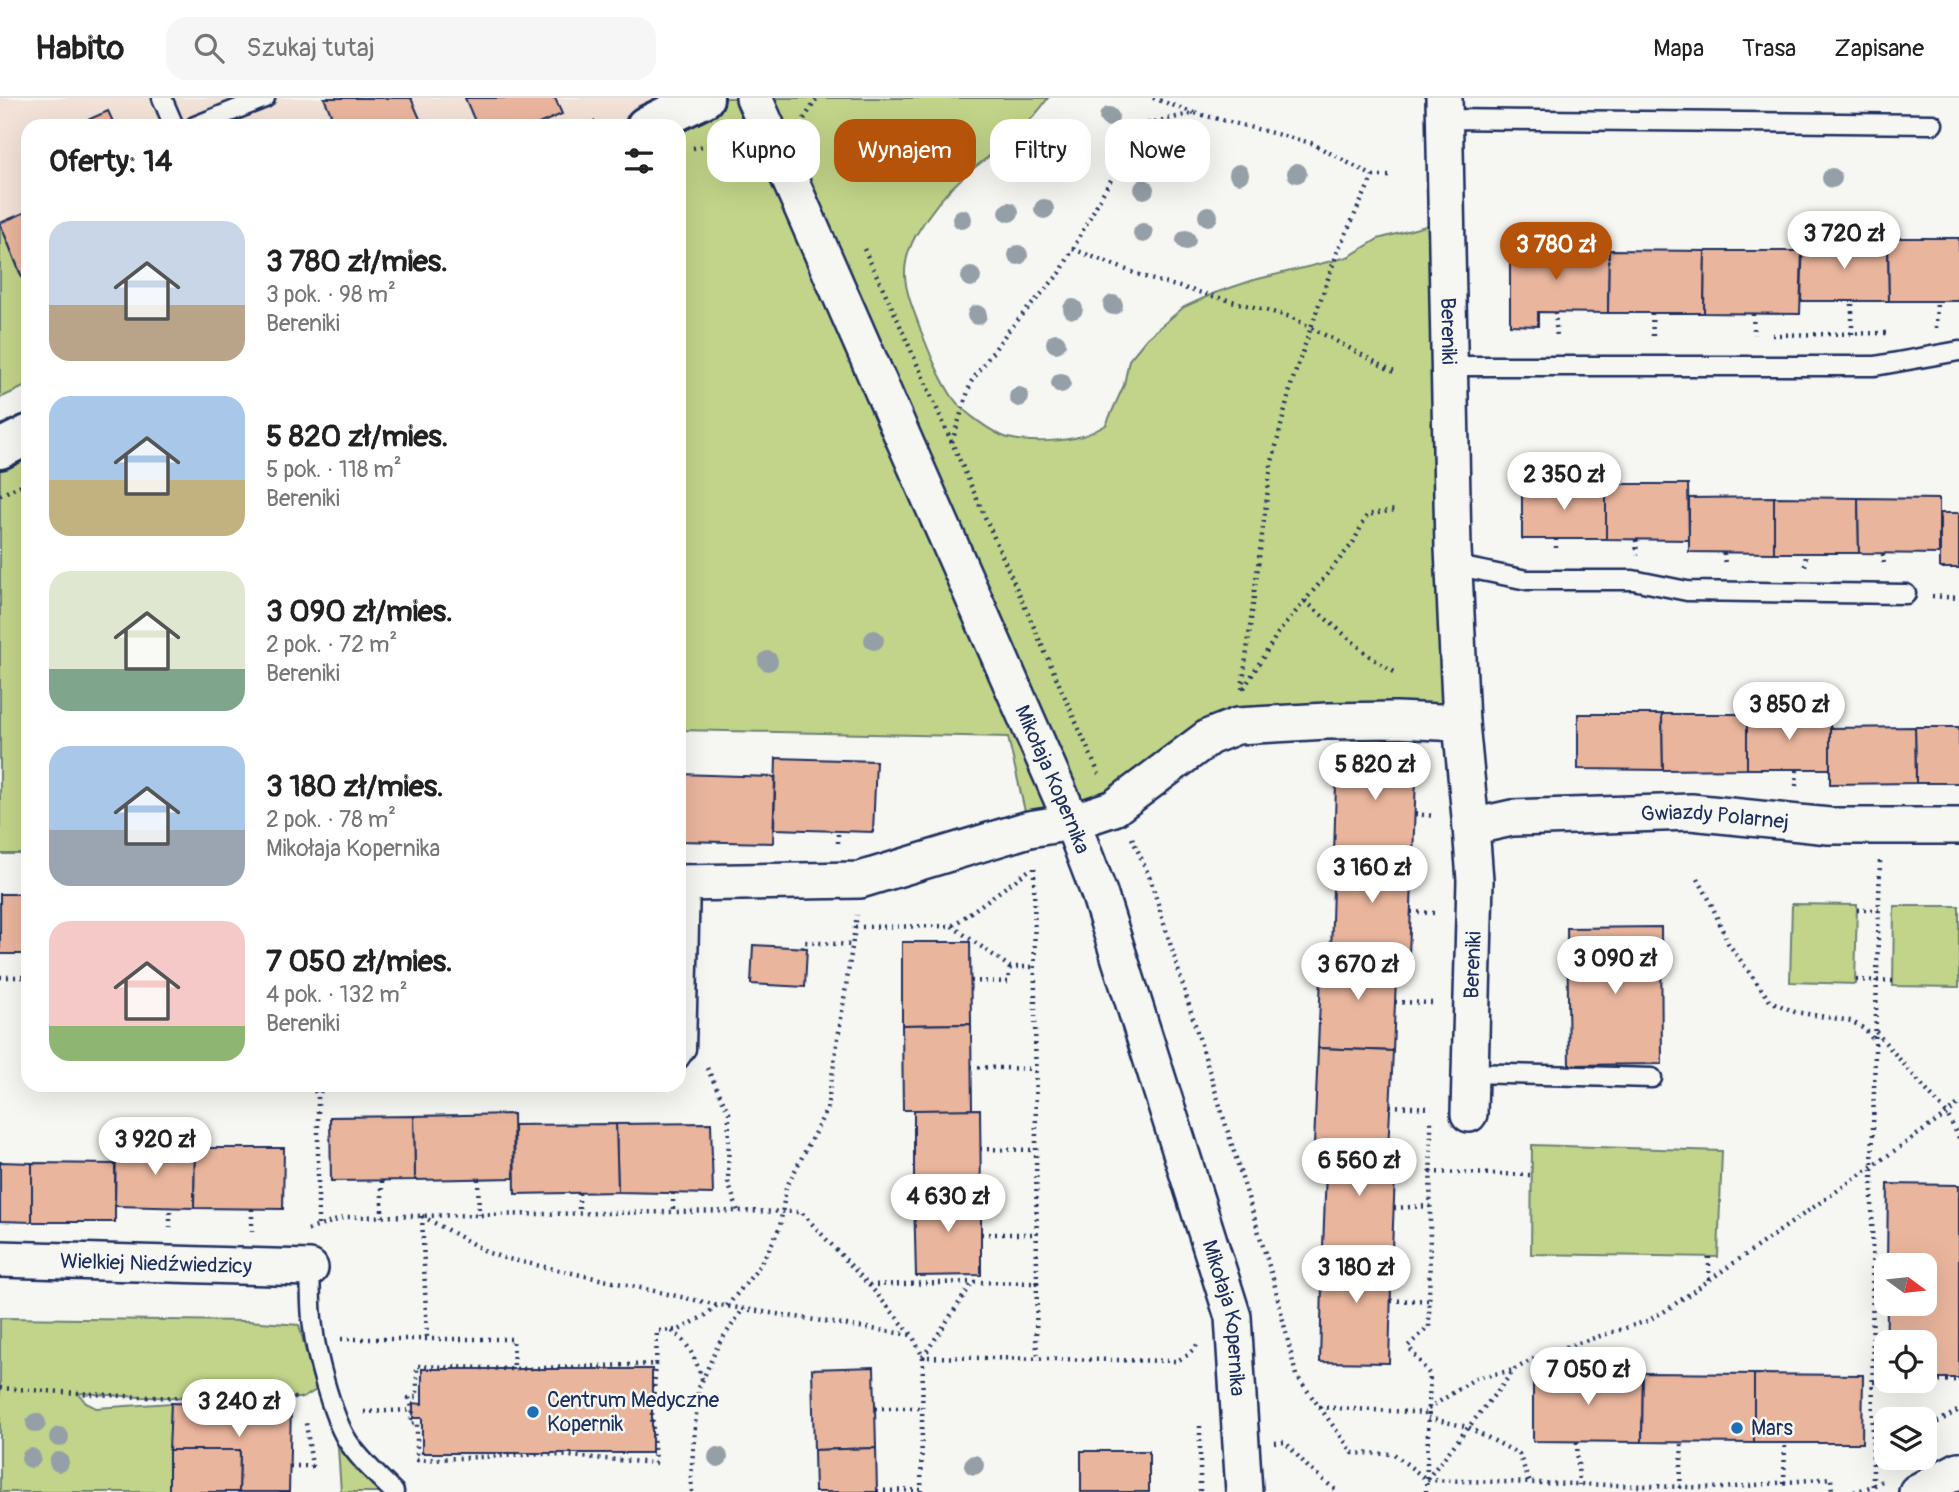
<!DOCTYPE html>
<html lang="pl">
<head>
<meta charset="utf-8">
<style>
	body { margin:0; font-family:Pangolin,sans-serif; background:#f6f6f6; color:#222; height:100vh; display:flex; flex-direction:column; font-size:26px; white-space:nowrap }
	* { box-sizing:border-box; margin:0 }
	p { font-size:23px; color:#767676 }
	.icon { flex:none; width:38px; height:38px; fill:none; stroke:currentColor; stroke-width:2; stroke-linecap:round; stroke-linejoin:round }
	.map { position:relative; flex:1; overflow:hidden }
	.sheet { position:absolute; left:21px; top:21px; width:665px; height:973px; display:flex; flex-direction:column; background:#fff; border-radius:21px; box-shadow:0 7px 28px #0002 }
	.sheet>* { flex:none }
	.guide { position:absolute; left:707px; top:21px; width:665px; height:63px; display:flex; gap:14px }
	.needle { width:46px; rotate:105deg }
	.buttons { position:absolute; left:1874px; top:1155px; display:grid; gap:14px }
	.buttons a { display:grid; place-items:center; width:63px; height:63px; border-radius:14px; background:#fff; box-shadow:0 7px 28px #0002; font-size:35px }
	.price { position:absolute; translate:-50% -60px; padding:0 16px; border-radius:24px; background:#fff; color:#222; font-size:23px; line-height:46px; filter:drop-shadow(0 2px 4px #0008) }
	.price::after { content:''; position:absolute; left:50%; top:42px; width:21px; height:16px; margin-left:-10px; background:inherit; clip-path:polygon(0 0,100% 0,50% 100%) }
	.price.selected { background:#b45309; color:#fff }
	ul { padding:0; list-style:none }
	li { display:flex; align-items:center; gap:21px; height:175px; padding:0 28px }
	li span { display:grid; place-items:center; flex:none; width:196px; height:140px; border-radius:21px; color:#555 }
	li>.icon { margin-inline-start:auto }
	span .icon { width:84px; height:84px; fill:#fffc; stroke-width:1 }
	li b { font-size:30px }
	h2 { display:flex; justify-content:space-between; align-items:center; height:84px; padding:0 28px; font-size:30px }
	.chip { padding:0 24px; border-radius:21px; background:#fff; box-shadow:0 7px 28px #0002; font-size:24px; line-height:63px }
	.chip.selected { background:#b45309; color:#fff }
	header { display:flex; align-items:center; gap:42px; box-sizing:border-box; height:98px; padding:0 35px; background:#fff; border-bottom:2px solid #e0e0e0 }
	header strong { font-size:33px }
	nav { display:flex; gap:38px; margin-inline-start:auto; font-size:24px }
	.search { width:490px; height:63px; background:#f6f6f6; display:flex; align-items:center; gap:18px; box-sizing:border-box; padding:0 24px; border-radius:21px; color:#767676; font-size:26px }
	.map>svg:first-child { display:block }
	.built { fill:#f2e2d8 }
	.green { fill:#c2d489; stroke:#6e8274; stroke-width:2 }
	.building { fill:#eab59d; stroke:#1b2f5e; stroke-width:2 }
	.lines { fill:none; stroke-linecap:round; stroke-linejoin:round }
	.lane-casing { stroke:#1b2f5e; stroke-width:23 }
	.street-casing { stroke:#1b2f5e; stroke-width:40 }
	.secondary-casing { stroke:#1b2f5e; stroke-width:44 }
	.path { stroke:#1b2f5e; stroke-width:4.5; stroke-dasharray:2 5; stroke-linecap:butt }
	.lane { stroke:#f6f6f2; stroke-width:18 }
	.street { stroke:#f6f6f2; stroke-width:35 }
	.secondary { stroke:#f6f6f2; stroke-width:38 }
	.tree { fill:#959fa7 }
	.poi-dot { fill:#1f6fb2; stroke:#f6f6f2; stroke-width:2.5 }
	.labels { text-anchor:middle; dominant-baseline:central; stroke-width:5; stroke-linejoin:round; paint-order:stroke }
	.street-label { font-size:21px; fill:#1b2f5e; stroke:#f6f6f2 }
	.poi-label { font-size:21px; fill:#1b2f5e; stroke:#f6f6f2; text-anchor:start }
</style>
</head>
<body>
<header>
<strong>Habito</strong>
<div class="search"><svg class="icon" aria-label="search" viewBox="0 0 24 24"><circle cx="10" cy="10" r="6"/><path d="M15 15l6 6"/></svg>Szukaj tutaj</div>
<nav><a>Mapa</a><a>Trasa</a><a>Zapisane</a></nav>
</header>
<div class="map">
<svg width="1959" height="1394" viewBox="0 0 1959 1394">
	<rect width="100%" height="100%" fill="#f6f6f2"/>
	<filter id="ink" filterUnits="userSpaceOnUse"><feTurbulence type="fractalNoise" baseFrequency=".0143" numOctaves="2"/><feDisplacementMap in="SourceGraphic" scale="14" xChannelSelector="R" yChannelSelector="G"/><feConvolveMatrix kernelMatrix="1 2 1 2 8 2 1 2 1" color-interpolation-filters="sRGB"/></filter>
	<g filter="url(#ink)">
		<path class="built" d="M0,0H698L632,28H28V196L0,125Z"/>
		<g class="green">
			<path d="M715,0H1048C1026,33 993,54 963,79C945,95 928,116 916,137C895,175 908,196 921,233C930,256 939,279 953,300C963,314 992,335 1008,340C1028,345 1063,344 1082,338C1090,336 1099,331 1106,327L1124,287L1129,262L1147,240L1184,209L1215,195L1254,182L1348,159L1378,141L1444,123L1461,625L1237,628L1114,710L1029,731L1008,639L679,632V28Z"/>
			<path d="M0,125L28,196V287L0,300Z"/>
			<path d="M28,337V756H0V351Z"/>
			<path d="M1792,806L1857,807L1855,886L1790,884Z"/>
			<path d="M1894,808H1959V889L1893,888Z"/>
			<path d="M1532,1047L1722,1053L1718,1159L1531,1156Z"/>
			<path d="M0,1220L248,1223L299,1227L316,1292L303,1300L140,1299L78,1295L86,1305L96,1310L171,1305L169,1394H0Z"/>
			<path d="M338,1350L385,1394H341Z"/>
		</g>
		<g class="building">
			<path d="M324,0H411L423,28H336Z"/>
			<path d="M465,0H555L562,16L534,28H477Z"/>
			<path d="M108,13L115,28H74Z"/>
			<path d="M28,113V194L0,125Z"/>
			<path d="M1803,139L1859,140V147L1888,146L1889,203H1801Z"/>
			<path d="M1888,140H1959V203H1889Z"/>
			<path d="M1510,146H1565V159H1576V152H1609L1608,215L1538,214V228L1510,227Z"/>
			<path d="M1609,152L1705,153L1704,215H1608Z"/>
			<path d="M1705,153H1802L1800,216L1704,215Z"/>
			<path d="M1606,386V441H1522V387Z"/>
			<path d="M1606,386H1688L1689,442L1606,441Z"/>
			<path d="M1774,399L1858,400L1859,455H1774Z"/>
			<path d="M1774,399V455L1689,454V400Z"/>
			<path d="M1858,400L1939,401V456L1859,455Z"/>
			<rect x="1940" y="415" width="19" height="55"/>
			<path d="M1578,616H1662L1663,672L1578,671Z"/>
			<path d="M1662,616H1747V671L1663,672Z"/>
			<rect x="1747" y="616" width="83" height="55"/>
			<path d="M1915,629H1959V685H1916Z"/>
			<path d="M1915,629L1916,685L1830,686V630Z"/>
			<path d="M1337,650L1417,652L1413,759L1334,757Z"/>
			<path d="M776,660L876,663L873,734L774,731Z"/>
			<path d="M679,676L775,679L773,745L679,743Z"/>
			<path d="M1334,757L1413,759L1409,857L1331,855Z"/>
			<rect x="0" y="796" width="28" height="60"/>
			<path d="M1661,829L1662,966L1569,967L1567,830Z"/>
			<path d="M902,844H970L971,926L902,927Z"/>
			<path d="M753,847L807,850L805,889L751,886Z"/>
			<path d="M1322,854L1397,857L1393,953L1318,950Z"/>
			<path d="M971,926L972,1012H903L902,927Z"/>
			<path d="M1318,950L1393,953L1388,1052L1314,1048Z"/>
			<path d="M980,1011L981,1095L914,1096V1012Z"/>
			<path d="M513,1016L514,1080L415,1082L414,1018Z"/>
			<path d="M414,1018L415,1082L331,1083L330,1019Z"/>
			<path d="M711,1025L713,1096L618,1094L616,1026Z"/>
			<path d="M616,1026L618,1094L515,1096L514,1027Z"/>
			<path d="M116,1048L195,1050L194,1110L115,1108Z"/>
			<path d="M1327,1048L1388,1052L1396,1051L1392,1152L1323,1149Z"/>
			<path d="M195,1050H284L283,1111L194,1110Z"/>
			<path d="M0,1064L32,1065V1124L0,1123Z"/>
			<path d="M32,1065L115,1066V1124H32Z"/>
			<path d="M1888,1086L1959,1087V1280H1925V1244H1886V1280L1887,1206H1925V1167H1887Z"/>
			<path d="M981,1095V1177L916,1178L914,1096Z"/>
			<path d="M1323,1149L1392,1152L1389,1265L1320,1264Z"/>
			<path d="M874,1269L876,1350L814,1352L812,1271Z"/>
			<path d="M422,1271H652V1355H422V1320H413V1305L422,1306Z"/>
			<path d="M1533,1274L1643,1275L1642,1344L1533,1343Z"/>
			<path d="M1643,1275L1754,1276V1345L1642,1344Z"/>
			<path d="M1754,1276L1863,1277L1862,1345H1754Z"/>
			<path d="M171,1305L291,1308L289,1394H239L240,1352H169Z"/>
			<path d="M876,1350L877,1394H815L814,1352Z"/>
			<path d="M169,1352H240L239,1394H169Z"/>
			<rect x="1081" y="1353" width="68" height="41"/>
		</g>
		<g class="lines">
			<defs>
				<g id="lane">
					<path d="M162,0L174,28"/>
					<path d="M1445,21L1933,26"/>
					<path d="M195,28L265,0"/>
					<path d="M1450,268H1875L1959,253"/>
					<path d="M1453,467L1527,482H1633L1687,493L1906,496"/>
					<path d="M679,961L686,951L690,785"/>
					<path d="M1471,975L1652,980"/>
					<path d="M310,1170C311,1189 310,1210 313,1229C316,1258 332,1317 347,1342C359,1361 378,1378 394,1394"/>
				</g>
				<g id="street">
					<path id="s1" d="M754,0L1072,724L1099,795L1233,1219L1244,1394"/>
					<path id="s2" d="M1444,0L1453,450L1461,625L1471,729L1475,782L1469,1016"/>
					<path id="s3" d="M1471,729L1512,720L1691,714L1829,728H1959"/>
					<path d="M679,785L860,782L1029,731L1072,724L1114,710L1209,639L1237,628L1327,623L1396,622L1461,625"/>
					<path id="s4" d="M0,1161L310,1170"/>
					<path d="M1917,1394L1959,1372"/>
				</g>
				<g id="secondary">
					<path d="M646,28L704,0"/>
					<path d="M0,351L28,337"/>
				</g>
			</defs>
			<use href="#lane" class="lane-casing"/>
			<use href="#street" class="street-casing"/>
			<use href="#secondary" class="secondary-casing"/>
			<g class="path">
				<path d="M1153,0L1194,15"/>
				<path d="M804,21L817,0"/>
				<path d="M588,28L596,24"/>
				<path d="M693,50L711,47L737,49"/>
				<path d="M1373,78H1392"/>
				<path d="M864,151L890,205L1099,676"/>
				<path d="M1073,151L1150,181L1291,219L1394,274"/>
				<path d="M1555,214L1557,240"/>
				<path d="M1652,215L1653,238"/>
				<path d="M1753,216L1754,237"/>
				<path d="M1936,230L1937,203"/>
				<path d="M1852,236V203"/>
				<path d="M1772,237L1886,235"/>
				<path d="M952,344L971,284L1008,233L1060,175L1103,95L1145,26L1195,15L1311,45L1373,78L1338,152L1292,284L1271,368L1242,591"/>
				<path d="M0,397L28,384"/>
				<path d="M1556,441V454"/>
				<path d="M1636,442L1637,457"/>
				<path d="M1724,455L1725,468"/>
				<path d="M1883,456L1884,469"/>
				<path d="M1805,468L1806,455"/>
				<path d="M1932,498L1959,500"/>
				<path d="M1305,503L1372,560L1396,575"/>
				<path d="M1244,590L1278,535L1353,445L1367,417L1395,412"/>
				<path d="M1796,688L1797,671"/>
				<path d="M1415,716L1435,718"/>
				<path d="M1132,740L1150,780L1274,1184L1296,1277L1353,1355L1394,1356L1427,1382L1724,1390L1831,1380L1832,1394"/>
				<path d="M838,745V732"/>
				<path d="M1698,781L1710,803L1728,845L1770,903L1795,914L1851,923L1866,932L1874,943"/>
				<path d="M1857,812H1879"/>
				<path d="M1411,814L1435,815"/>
				<path d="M952,828L1010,869H1034"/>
				<path d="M855,829L952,828L1032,770"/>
				<path d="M802,850L805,844L853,847"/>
				<path d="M0,879H28"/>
				<path d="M1856,882L1893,883"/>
				<path d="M971,883L1008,884L1010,869"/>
				<path d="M1395,904L1433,905"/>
				<path d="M1876,934L1947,1016L1959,1040"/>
				<path d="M971,969L1035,971"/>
				<path d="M707,970L729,1015L728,1084L738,1113"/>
				<path d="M311,987L318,998"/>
				<path d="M1390,1008L1432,1010"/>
				<path d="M980,1051L1036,1052"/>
				<path d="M1430,1074L1532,1077"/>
				<path d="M478,1081L479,1117"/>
				<path d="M382,1083V1119"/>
				<path d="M579,1095V1115"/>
				<path d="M673,1095V1114"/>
				<path d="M1394,1110L1430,1108"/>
				<path d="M422,1118L489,1155L504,1160L713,1206L911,1237"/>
				<path d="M422,1118L427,1240"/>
				<path d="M318,1127V998L324,987"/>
				<path d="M170,1130V1110"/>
				<path d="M308,1132L346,1119L738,1113L801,1114L869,1187L912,1237L923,1259"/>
				<path d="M252,1134V1110"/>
				<path d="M981,1136H1036"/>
				<path d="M1709,1182V1159"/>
				<path d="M1037,1185L1036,1240L1038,1262"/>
				<path d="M869,1187L973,1184L1037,1185L1034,766"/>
				<path d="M1391,1203L1429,1202"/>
				<path d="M727,1208L756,1173L771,1148L780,1128L786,1090L827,1011L857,817"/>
				<path d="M672,1233C689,1244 696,1263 702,1281"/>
				<path d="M341,1241H513L514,1271"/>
				<path d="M923,1259L973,1184"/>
				<path d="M656,1266L652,1316L655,1365L544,1356L417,1362V1325H410L413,1312L409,1300L417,1299V1268L514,1271L656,1266L657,1233L679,1232L706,1217L717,1207"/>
				<path d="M1925,1283L1959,1282"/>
				<path d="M1873,1284L1922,1283"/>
				<path d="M0,1290L140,1299L301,1300"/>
				<path d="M1319,1309L1428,1315"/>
				<path d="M875,1310H922"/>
				<path d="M1428,1311L1476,1280L1514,1272"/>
				<path d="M364,1314L413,1312"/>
				<path d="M1428,1320L1468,1329L1519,1356L1530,1385"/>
				<path d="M1200,1328V1394"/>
				<path d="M1925,1331L1959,1312"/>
				<path d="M1577,1344L1579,1387"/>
				<path d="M1275,1345L1285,1344L1308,1369L1338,1394"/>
				<path d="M1886,1353L1887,1371"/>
				<path d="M290,1368H312L306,1325"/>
				<path d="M1427,1381L1515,1271L1541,1257L1647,1223L1665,1213L1947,1016L1959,1005"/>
				<path d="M1784,1385L1785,1345"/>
				<path d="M1873,1388L1872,1068L1880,763"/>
				<path d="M1680,1390L1682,1344"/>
				<path d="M877,1393L921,1392"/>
				<path d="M692,1394L691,1379L698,1292L718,1247L744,1210"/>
				<path d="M921,1394L923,1259L1177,1263L1189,1256L1197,1247"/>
				<path d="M1426,1394L1430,1277L1408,1248L1429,1229L1431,1022"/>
				<path d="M1854,1394L1873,1388L1882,1383"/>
			</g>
			<use href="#lane" class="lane"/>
			<use href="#street" class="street"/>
			<use href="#secondary" class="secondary"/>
		</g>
		<g class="tree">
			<circle cx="1109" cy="19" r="10"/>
			<circle cx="1033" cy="54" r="10"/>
			<circle cx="1188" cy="54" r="10"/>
			<circle cx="1079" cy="59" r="10"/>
			<circle cx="1297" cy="75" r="10"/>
			<circle cx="1239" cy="76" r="10"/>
			<circle cx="1832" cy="80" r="10"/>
			<circle cx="1144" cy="91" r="10"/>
			<circle cx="1044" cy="111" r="10"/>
			<circle cx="1009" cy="114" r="10"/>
			<circle cx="1208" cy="118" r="10"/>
			<circle cx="962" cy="121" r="10"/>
			<circle cx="1143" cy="135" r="10"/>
			<circle cx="1186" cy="142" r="10"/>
			<circle cx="1018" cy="157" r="10"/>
			<circle cx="971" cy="179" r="10"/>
			<circle cx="1113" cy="207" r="10"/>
			<circle cx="1073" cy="211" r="10"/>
			<circle cx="977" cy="217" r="10"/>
			<circle cx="1056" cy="245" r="10"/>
			<circle cx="1061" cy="285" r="10"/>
			<circle cx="1019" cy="299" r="10"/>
			<circle cx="874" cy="542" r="10"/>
			<circle cx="768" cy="563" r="10"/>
			<circle cx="36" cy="1325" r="10"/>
			<circle cx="59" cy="1339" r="10"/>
			<circle cx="718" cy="1359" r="10"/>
			<circle cx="31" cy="1360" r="10"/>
			<circle cx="59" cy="1364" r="10"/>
			<circle cx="974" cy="1367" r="10"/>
		</g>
	</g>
	<g class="poi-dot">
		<circle cx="533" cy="1314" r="7"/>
		<circle cx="1737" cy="1330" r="7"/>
	</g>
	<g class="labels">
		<g class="street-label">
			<text stroke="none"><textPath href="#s2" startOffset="233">Bereniki</textPath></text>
			<text stroke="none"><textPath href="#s1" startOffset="744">Mikołaja Kopernika</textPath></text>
			<text stroke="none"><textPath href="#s3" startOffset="245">Gwiazdy Polarnej</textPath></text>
			<text transform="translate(1473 867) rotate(-88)">Bereniki</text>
			<text stroke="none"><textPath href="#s4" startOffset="156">Wielkiej Niedźwiedzicy</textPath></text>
			<text stroke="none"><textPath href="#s1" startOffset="1311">Mikołaja Kopernika</textPath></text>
		</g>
		<g class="poi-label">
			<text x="547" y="1302">Centrum Medyczne<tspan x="547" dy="24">Kopernik</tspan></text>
			<text x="1751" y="1330">Mars</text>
		</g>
	</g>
</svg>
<div class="buttons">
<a><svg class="needle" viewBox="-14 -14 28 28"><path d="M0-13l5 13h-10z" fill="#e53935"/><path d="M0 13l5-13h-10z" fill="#767676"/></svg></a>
<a><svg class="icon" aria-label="locate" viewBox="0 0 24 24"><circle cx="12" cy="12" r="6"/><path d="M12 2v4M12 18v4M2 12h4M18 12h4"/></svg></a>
<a><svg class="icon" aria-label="layers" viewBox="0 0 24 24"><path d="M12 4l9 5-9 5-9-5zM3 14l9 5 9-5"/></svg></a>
</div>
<b class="price" style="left:1844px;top:173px">3 720 zł</b>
<b class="price selected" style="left:1556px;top:184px">3 780 zł</b>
<b class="price" style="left:1564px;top:414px">2 350 zł</b>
<b class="price" style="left:1789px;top:644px">3 850 zł</b>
<b class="price" style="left:1375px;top:704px">5 820 zł</b>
<b class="price" style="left:1372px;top:807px">3 160 zł</b>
<b class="price" style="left:1615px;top:898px">3 090 zł</b>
<b class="price" style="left:1358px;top:904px">3 670 zł</b>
<b class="price" style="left:155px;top:1079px">3 920 zł</b>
<b class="price" style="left:1359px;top:1100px">6 560 zł</b>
<b class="price" style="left:948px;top:1136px">4 630 zł</b>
<b class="price" style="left:1356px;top:1207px">3 180 zł</b>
<b class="price" style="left:1588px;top:1309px">7 050 zł</b>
<b class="price" style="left:239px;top:1341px">3 240 zł</b>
<div class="guide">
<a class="chip">Kupno</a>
<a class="chip selected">Wynajem</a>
<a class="chip">Filtry</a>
<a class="chip">Nowe</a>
</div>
<section class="sheet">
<h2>Oferty: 14<svg class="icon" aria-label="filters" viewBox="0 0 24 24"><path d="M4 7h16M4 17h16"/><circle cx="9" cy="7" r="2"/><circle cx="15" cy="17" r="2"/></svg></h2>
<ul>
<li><span style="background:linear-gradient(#c9d6e8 60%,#b9a48a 0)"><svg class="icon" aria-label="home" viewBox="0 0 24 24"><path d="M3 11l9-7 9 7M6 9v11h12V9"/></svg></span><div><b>3 780 zł/mies.</b><p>3 pok. · 98 m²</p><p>Bereniki</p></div></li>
<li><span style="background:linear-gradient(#a9c7e8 60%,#c2b280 0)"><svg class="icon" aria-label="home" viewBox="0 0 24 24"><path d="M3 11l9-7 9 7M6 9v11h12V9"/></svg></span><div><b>5 820 zł/mies.</b><p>5 pok. · 118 m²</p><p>Bereniki</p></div></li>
<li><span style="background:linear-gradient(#dfe7d0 70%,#7fa58c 0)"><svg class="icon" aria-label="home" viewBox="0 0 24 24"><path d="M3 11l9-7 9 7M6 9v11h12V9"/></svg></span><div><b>3 090 zł/mies.</b><p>2 pok. · 72 m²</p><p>Bereniki</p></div></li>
<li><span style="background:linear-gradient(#a9c7e8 60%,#9aa5b1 0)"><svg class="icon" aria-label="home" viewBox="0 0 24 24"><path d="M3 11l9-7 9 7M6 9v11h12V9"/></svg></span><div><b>3 180 zł/mies.</b><p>2 pok. · 78 m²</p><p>Mikołaja Kopernika</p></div></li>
<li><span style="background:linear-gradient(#f6c9c9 75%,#8fb573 0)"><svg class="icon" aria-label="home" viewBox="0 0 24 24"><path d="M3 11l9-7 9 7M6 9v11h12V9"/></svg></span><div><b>7 050 zł/mies.</b><p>4 pok. · 132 m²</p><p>Bereniki</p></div></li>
</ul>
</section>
</div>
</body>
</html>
